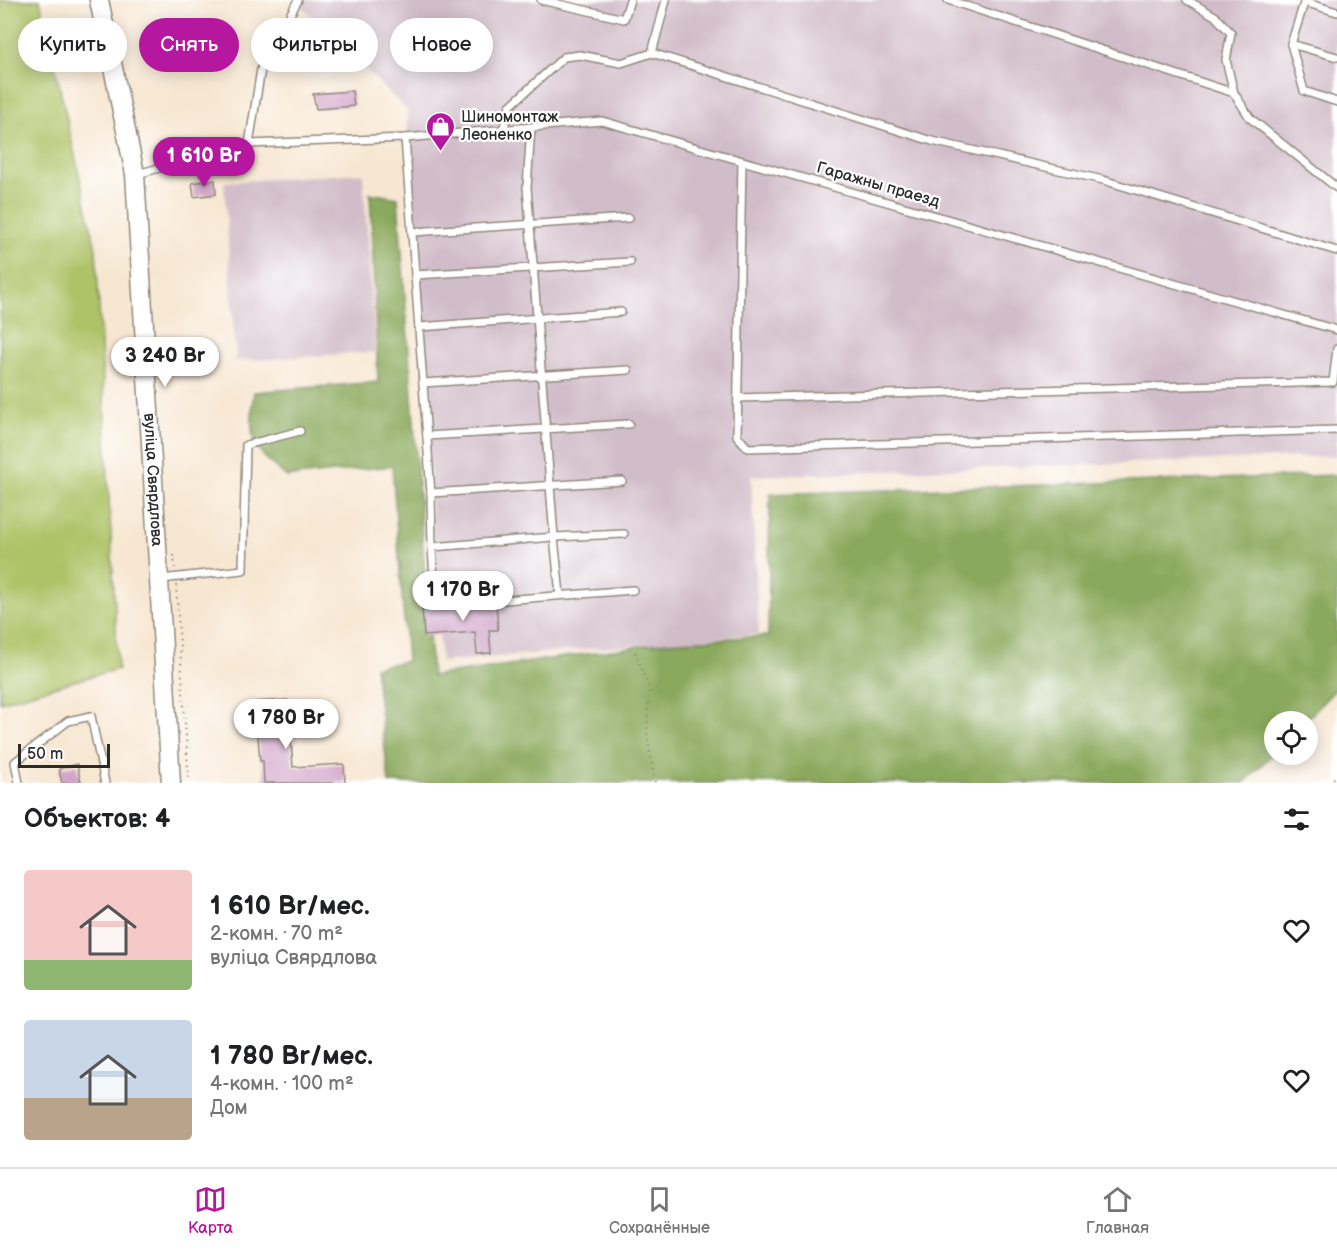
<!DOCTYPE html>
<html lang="ru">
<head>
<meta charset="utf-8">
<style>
	body { margin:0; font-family:"Balsamiq Sans",sans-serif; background:#f2f2f2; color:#202124; height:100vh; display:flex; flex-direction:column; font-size:22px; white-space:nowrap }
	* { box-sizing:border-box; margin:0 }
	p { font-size:20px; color:#757577 }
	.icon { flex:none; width:33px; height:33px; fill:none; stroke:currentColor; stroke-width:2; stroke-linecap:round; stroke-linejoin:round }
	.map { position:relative; height:783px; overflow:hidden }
	.sheet { display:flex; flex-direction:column; background:#fff; flex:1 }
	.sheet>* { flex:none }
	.guide { position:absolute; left:18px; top:18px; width:600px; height:54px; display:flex; gap:12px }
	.tools { position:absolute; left:1264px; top:711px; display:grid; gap:12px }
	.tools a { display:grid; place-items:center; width:54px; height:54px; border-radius:50%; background:#fff; box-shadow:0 3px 15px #0003; font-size:30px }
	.scale { position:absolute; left:18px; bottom:15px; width:92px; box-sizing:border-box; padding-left:6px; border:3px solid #2b2b2b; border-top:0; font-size:16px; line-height:21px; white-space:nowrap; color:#2b2b2b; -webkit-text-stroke:4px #fff; paint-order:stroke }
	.price { position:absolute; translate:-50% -51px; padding:0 14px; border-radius:21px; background:#fff; color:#222; font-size:20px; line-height:39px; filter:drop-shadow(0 2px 3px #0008) }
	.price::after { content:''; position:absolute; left:50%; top:36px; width:18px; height:14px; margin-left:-9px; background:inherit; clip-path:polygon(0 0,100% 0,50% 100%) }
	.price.on { background:#b5179e; color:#fff }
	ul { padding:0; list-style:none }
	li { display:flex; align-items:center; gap:18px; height:150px; padding:0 24px }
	li span { display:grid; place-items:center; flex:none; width:168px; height:120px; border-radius:6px; color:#555 }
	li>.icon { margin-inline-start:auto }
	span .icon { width:72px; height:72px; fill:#fffc; stroke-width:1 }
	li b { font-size:26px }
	h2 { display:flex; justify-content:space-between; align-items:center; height:72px; padding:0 24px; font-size:26px }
	.pill { padding:0 21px; border-radius:27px; background:#fff; box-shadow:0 3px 15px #0003; font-size:21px; line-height:54px }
	.pill.on { background:#b5179e; color:#fff }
	.dock { display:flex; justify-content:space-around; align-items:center; height:84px; border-top:2px solid #e0e0e0; background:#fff; font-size:16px; color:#757577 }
	.dock a { display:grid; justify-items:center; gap:3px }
	.dock .on { color:#b5179e }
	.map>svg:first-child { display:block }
	.industrial { fill:#d1bdc9 }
	.green { fill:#aec367; stroke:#6c7749; stroke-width:1.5 }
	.forest { fill:#8aa95c; stroke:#5a6a44; stroke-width:1.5 }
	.building { fill:#d2a5c9 }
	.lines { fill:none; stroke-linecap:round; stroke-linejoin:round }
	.lane-casing { stroke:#91897e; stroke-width:10 }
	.secondary-casing { stroke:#91897e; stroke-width:21 }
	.path { stroke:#91897e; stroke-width:2; stroke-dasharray:1.5 4.5; stroke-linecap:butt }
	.lane { stroke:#fff; stroke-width:7 }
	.secondary { stroke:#fff; stroke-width:18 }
	.labels { text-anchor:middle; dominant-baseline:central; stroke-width:4.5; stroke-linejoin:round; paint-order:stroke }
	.poi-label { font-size:16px; fill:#2b2b2b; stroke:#fff; text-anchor:start }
	.street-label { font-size:16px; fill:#2b2b2b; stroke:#fff }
</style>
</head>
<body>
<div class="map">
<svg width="1337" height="783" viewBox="0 0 1337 783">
	<rect width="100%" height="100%" fill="#fff"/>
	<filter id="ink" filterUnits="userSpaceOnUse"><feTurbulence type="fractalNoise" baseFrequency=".0167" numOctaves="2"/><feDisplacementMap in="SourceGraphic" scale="12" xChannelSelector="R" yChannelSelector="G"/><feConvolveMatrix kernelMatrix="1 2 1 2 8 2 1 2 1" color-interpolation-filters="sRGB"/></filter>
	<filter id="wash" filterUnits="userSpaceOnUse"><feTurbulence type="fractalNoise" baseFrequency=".008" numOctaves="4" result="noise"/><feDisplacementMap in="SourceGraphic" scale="24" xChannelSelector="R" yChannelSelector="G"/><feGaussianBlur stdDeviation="1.35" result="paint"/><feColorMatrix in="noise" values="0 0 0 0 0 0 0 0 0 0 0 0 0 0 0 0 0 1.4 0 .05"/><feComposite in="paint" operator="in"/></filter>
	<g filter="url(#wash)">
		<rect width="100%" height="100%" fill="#f7e7d2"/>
		<g class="industrial">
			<path d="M295,0H1337V456L751,476L759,634L441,662L407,110Z"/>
			<path d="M363,173L375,352L236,361L224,182Z"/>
		</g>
		<path class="green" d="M0,0H40L96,249L118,669L0,702Z"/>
		<path class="forest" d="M370,193L398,198L432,676L668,642L768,636L770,494L1337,475V688L1305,721L1275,722V752L1244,783H389L375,667L407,661L392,466L287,477C275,467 260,456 254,440C250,427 252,406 254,392L378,382Z"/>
		<g id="blocks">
			<g class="building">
				<path d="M352,91L354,106L316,109L313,94Z"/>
				<path d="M215,180L216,194L194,197L192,183Z"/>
				<path d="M496,602L498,630H489L491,653L477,654L475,632L424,636L422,608Z"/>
				<path d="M288,700L293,767L344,764L345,783H264L263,761H260L255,702Z"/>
				<path d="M77,764L81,783H62L59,769Z"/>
			</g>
		</g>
	</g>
	<g filter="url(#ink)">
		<use href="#blocks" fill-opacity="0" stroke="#91897e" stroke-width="1.5"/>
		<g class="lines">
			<defs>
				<g id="lane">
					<path d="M541,0L624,19L630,0"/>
					<path d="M948,0L1234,93L1250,118L1337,188"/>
					<path d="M1187,0L1215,16L1231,33L1226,60L1234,93"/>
					<path d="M1305,0L1291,44L1337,57"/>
					<path d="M1304,2L1337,12"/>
					<path d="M1291,44L1304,91L1337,102"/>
					<path d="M652,53L666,0"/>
					<path d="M531,127L527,187L554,537L560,595"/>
					<path d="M503,130L510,106L564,57L580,55L621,63L652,53L932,141L1103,180L1337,251"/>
					<path d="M405,138L431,493L432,547L435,596"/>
					<path d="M249,144L261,69L298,0"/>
					<path d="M742,161L737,436L748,448L1337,430"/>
					<path d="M137,174L249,144L405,138L602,121L1337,330"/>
					<path d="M412,232L629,218"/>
					<path d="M415,275L630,262"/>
					<path d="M419,327L621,312"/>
					<path d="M423,383L628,370"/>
					<path d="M738,398L1333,382L1337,349"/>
					<path d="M427,436L629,424"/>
					<path d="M431,493L622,481"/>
					<path d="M432,547L554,537L624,534"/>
					<path d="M161,579L243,570L246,445L300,431"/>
					<path d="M504,600L633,590"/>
					<path d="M19,783L15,762L68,721L91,716L105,783"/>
				</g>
				<g id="secondary">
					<path id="s1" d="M99,0L135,174L171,783"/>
				</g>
			</defs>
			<use href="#lane" class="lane-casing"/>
			<use href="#secondary" class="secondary-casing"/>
			<g class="path">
				<path d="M174,555L175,568"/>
				<path d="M176,585L189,783"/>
				<path d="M635,652L649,687L647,732L655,783"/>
				<path d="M1329,783L1337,775"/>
			</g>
			<use href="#lane" class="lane"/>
			<use href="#secondary" class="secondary"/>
		</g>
	</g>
	<defs>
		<symbol id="shop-pin" viewBox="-11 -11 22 30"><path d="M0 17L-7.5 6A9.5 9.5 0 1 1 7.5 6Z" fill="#b5179e" stroke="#fff"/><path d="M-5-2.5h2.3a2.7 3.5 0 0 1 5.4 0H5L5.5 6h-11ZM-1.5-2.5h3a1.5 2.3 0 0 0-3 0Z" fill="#fff"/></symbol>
	</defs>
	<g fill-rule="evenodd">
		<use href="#shop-pin" x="424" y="110" width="33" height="45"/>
	</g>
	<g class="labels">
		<g class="poi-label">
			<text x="461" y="117">Шиномонтаж<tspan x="461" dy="18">Леоненко</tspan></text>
		</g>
		<g class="street-label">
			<text transform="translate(878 185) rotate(16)">Гаражны праезд</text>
			<text stroke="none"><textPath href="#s1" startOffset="484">вуліца Свярдлова</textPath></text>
		</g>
	</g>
</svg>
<div class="tools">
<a><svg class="icon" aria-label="locate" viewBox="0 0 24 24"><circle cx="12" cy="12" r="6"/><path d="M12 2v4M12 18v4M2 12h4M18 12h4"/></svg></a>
</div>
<div class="scale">50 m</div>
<b class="price on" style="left:204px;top:188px">1 610 Br</b>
<b class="price" style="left:165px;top:388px">3 240 Br</b>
<b class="price" style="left:463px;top:622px">1 170 Br</b>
<b class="price" style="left:286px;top:750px">1 780 Br</b>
<div class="guide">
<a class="pill">Купить</a>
<a class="pill on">Снять</a>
<a class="pill">Фильтры</a>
<a class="pill">Новое</a>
</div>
</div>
<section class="sheet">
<h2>Объектов: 4<svg class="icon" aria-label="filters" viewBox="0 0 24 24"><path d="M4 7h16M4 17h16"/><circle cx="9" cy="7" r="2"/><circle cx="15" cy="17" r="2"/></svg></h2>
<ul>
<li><span style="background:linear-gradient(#f6c9c9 75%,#8fb573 0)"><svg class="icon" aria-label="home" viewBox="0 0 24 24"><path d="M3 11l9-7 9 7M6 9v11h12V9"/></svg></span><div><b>1 610 Br/мес.</b><p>2-комн. · 70 m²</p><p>вуліца Свярдлова</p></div><svg class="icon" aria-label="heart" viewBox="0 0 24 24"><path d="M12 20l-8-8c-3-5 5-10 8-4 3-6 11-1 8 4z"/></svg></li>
<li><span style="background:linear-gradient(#c9d6e8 65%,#b9a48a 0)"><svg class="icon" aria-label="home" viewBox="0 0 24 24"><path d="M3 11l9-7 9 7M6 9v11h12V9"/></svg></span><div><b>1 780 Br/мес.</b><p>4-комн. · 100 m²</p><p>Дом</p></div><svg class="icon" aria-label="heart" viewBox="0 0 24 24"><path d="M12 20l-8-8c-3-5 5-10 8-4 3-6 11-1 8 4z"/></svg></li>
</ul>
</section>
<nav class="dock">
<a class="on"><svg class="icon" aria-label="map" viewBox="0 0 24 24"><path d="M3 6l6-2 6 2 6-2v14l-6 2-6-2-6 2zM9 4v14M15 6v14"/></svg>Карта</a>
<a><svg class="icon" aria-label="saved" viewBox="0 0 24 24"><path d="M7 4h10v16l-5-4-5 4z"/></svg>Сохранённые</a>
<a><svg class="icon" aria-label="home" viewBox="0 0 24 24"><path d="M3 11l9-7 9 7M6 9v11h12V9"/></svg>Главная</a>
</nav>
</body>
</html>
